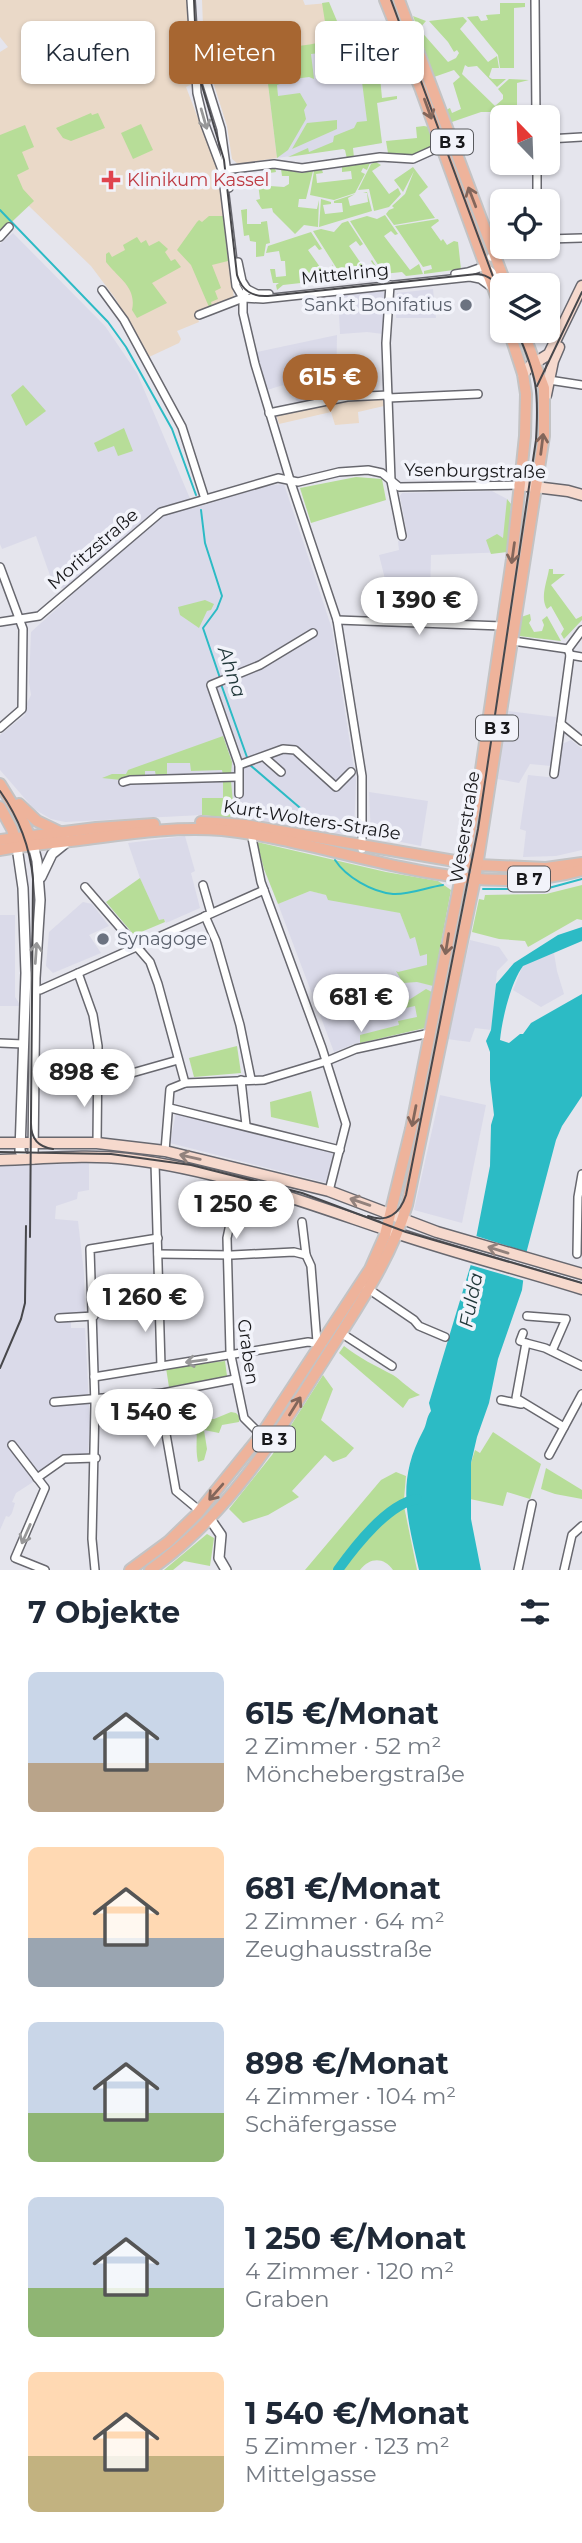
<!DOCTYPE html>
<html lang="de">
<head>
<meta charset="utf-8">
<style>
	body { margin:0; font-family:Montserrat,sans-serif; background:#f6f6f7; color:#1f2937; height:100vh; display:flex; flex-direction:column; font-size:26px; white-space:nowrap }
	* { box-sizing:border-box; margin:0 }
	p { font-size:23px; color:#747a83 }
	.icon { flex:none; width:38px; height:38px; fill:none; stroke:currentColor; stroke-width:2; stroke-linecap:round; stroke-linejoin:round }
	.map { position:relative; height:1570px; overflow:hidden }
	.side { display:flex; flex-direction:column; background:#fff; flex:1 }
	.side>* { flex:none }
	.guide { position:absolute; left:21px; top:21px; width:541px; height:63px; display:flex; gap:14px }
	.needle { width:46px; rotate:337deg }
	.fabs { position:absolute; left:490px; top:105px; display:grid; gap:14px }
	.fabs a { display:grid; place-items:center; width:70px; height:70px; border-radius:10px; background:#fff; box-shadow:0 2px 5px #0004; font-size:35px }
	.price { position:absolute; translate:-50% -60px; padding:0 16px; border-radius:24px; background:#fff; color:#222; font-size:23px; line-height:46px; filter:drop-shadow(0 2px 4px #0008) }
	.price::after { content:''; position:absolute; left:50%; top:42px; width:21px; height:16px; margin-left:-10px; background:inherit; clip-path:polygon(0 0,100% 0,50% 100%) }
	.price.on { background:#a76631; color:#fff }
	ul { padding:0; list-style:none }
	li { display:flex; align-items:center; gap:21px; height:175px; padding:0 28px }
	li span { display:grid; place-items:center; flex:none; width:196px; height:140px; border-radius:10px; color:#555 }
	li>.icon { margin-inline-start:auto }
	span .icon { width:84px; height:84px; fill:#fffc; stroke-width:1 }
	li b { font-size:30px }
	h2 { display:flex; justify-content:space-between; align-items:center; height:84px; padding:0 28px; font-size:30px }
	.pill { padding:0 24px; border-radius:10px; background:#fff; box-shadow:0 2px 5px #0004; font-size:24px; line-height:63px }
	.pill.on { background:#a76631; color:#fff }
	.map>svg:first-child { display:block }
	.built { fill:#dadae9 }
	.industrial { fill:#ead9c8 }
	.green { fill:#b7dd98 }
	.water { fill:#2cbbc5 }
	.pier { fill:#e5e5ed }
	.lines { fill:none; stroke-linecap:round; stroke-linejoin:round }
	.stream { stroke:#2cbbc5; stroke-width:2 }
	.river { stroke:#2cbbc5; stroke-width:10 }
	.minor-casing { stroke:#68686f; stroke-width:10 }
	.tertiary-casing { stroke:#68686f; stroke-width:12 }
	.secondary-casing { stroke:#68686f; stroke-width:13 }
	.primary-casing { stroke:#c3c3c4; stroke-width:14 }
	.minor { stroke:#fff; stroke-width:7 }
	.tertiary { stroke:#fff; stroke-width:9 }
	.secondary { stroke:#f6d9cd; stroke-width:10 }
	.primary { stroke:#eeb39b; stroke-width:10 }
	.tram { stroke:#47474b; stroke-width:2 }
	.oneway { stroke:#83665b }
	.oneway2 { stroke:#979798 }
	.oneway3 { stroke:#92827d }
	.health-dot { fill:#e0444e; stroke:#f2f3fa; stroke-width:2.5 }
	.worship-dot { fill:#6b7280; stroke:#f2f3fa; stroke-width:2.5 }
	.labels { text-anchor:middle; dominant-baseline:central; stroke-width:7; stroke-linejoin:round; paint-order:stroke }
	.shield { fill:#f2f3fa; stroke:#595a5e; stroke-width:2 }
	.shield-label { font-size:16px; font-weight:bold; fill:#18181b }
	.health-label { font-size:18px; fill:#be3a42; stroke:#f2f3fa; text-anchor:start }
	.street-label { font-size:18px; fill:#18181b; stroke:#f2f3fa }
	.worship-label { font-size:18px; fill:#5b616d; stroke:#f2f3fa; text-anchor:end }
	.water-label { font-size:19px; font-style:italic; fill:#21383a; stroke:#f2f3fa }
</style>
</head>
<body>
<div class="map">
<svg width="582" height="1570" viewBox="0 0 582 1570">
	<rect width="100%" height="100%" fill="#e5e5ed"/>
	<g class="built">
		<path d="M369,37L382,143L277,158L265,59L339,40Z"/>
		<path d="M13,233L105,326L137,373L194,508L267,486L283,484L285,487L332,629L356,781L354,833L331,834L246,819L202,815L65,822L51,819L34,809L0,770V735L25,715L24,709L31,695L29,682L31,632L72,595L52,581L36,536L2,549L0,544V244Z"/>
		<path d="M433,289L436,318H396L397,293Z"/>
		<path d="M381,290L385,293L383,334L367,332L340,334L338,295Z"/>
		<path d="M337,335L336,396L298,405L290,383L267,390L257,352Z"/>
		<path d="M492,491L507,499L511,504L507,552L431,555L430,595L409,596L405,580L386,583L379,555L399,550L398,541L408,539L400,496L402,493Z"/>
		<path d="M507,711L556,717L551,766L530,764L519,783L497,779Z"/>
		<path d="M571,740L582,749V850L556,856L523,857L526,831L520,829L528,775L557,778L562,744Z"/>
		<path d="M369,792L428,801L421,846L371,836Z"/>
		<path d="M185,836L195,871L191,873L200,908L166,923L164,919L159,921L140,878L128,843Z"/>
		<path d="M310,891L400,913L410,938L415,937L438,962L425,1028L354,1044L334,1052L278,904Z"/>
		<path d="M83,902L92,904L109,926L89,935L101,953L53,973L46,966L49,932Z"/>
		<path d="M0,915H15V997L21,1006H0Z"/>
		<path d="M470,940L499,947L508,960L497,971L491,1030L475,1028L470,1042L447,1039Z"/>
		<path d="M554,953L557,971L564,994L541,1007L513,990L523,965Z"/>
		<path d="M440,1095L486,1105L462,1223L414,1210Z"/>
		<path d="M176,1113L336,1152L327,1183L170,1143Z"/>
		<path d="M62,1162H89V1190L78,1192L77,1199L56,1206L55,1219L78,1221L84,1273L85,1313L71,1315V1328H85L90,1423L88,1455L65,1456L32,1480L33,1482L16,1493L12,1502L15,1503L12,1513L9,1517L6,1516L0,1530V1166Z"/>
	</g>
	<g class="industrial">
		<path d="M0,0H188L194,83L186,87L217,168L234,298L196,313L199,322L177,331L181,339L179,343L149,357L115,298L91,266L0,178V52L8,47L0,37Z"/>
		<path d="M202,0H303L305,5L329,3L340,44L265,59L277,158L238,164L232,159L227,126L204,53Z"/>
		<path d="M382,396L384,406L358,412L359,423L335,425L331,412L279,424L276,414L327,402Z"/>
	</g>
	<g class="green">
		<path d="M329,2L345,40L369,37L371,51L399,48L406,68L403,64L396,65L395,73L391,53L378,56L382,98L397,96V99L377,103L382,143L353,148L354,158L347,159L345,150L343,149L288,157L308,148L309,152L333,142L334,136L354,128L357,122L367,121L361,74L346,76L343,50L320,55V53L311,54L314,79L309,77L280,81V84L277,85L278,96L300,93L307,105L304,110L306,119L288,150L277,158L265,59L255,60L254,51C280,49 303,46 328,41L322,3Z"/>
		<path d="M500,3H525V7L514,8V68H500L498,55L467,17L478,16L481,21L488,20L486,15L500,14Z"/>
		<path d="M413,16L426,21L419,29L448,62L456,58L459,53L457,50L454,52L448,42L429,21L463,17L467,21L460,29L488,62L497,56L499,68H492L489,77L492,79H506L497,87L477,66L468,67L465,65L462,74L495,106L503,99V95L498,89L509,79L529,80L517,83V112H481L449,123L444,111L450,108L452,113L461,109L453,83L460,77L454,70L434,77Z"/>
		<path d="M91,113L92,115L98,113L105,128L71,141L63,138L56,128Z"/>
		<path d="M337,120V129L292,149L307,123Z"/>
		<path d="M141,124L153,150L133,159L121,133Z"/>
		<path d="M25,125L34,147L22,152L29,169L17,175L23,189L34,201L0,233V135Z"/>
		<path d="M424,126L429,127L435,144C418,156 408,158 388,153L386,141L417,138L416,127Z"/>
		<path d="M376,162L381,165L372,171L389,194L398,188L401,194L389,207L374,211L369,189L358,190L371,164Z"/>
		<path d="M370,163L367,170L363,168L361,172L365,174L355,193L334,200L310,195L314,171L322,170L323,173L316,174L317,183L352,179L351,171L342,172V167Z"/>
		<path d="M413,167L428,187L419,195L435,218L394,225L386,214L389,210L394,208L392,206L405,194L414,171L403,192L394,180Z"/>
		<path d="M269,168H275L276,172L270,173V186L284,187L289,184V176H282L281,169L301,173L313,171L306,199H299L298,207L317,209L319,200L318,227L304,225L295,234L273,212L272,208L262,209L256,200L260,199L257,176L270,173Z"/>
		<path d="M363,192H367L372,211L319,227L321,199L331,202V204L323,205L325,214L343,212L342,203H334V201L355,194L348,198L350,206L368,202L367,193Z"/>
		<path d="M247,209V224H261V222L267,221L270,243L266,244L264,256L256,257V242L250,241L249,235L244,236L241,210Z"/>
		<path d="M385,215L398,234L395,235L391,231L384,236L410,270L419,264L423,274L406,276L402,272L383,274L388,269L382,271L350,221L367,216L377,219Z"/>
		<path d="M209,216H223L228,261L212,265L221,288L215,291L218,299L211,302L212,306L209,307L191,265L177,250L197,222L199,220L202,222Z"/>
		<path d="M438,219L439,221L431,227L441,241L443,239L447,245L454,241L458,242L461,269L424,274V271L432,269L431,265L423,267L395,226Z"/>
		<path d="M348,221L363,244L360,246L356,241L349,246L367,272L375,267L371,261L372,260L381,274L351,277L350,271L347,272L346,278L337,279L344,271L342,269L339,272L313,231L321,229L334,232L342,223Z"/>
		<path d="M311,232L322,249L319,250L315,245L308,250L327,277L334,272L332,264L338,274L336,279L283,285L277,290L276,285L279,283H273L270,269H275L276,277L286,276L285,261H281L279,251L266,253L268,246Z"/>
		<path d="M137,237L141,243L146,240L149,246L159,241L168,249L165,252L171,261L175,259L181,267L152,283L167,303L137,318L132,310C137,287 118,278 106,262V254L109,252L112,257L125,250L123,245Z"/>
		<path d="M23,385L46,411L26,426L11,395Z"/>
		<path d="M124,428L133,451L118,456L114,446L98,452L94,443Z"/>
		<path d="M356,477L382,479L386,500L311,523L300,488Z"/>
		<path d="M507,499L511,504L507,552L491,554L486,540L497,534L503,538Z"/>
		<path d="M549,569H553V574H565L551,585L576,619L582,616V620L564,639L561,634L564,629L551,606L547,609C540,597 547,582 549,569Z"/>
		<path d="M205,600L214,604L211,610L207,611L199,628L180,615L178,607Z"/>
		<path d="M530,614L531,620L529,623L534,632L542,631L544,625L542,620L547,616L561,641L519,636L521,617Z"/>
		<path d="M223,736L232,762L231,775H223L222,770L191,771L190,763H167V776L156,777L155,771H145V778L121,780L102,778L112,774H126L128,770Z"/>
		<path d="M223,781H231L233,803L230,818L202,815V798H223Z"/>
		<path d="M257,842L386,872L438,881L451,890L433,986L417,982L403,983L396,971L398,972L427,965V954L420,956L415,937L410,939L400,913L328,900L326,895L310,891L278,904L264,869Z"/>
		<path d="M140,878L159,920L164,919L165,922L134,935L106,902Z"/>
		<path d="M582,885V920L577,919L528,947L525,941L499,939L472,932L479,899L484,900L485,895L546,894Z"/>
		<path d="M426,989L432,992L425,1028L360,1043V1035L399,1025L398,1021L417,1017L415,1006L401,1009V1005Z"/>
		<path d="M237,1046L241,1073L194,1077L189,1058Z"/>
		<path d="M311,1091L319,1128L271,1117L270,1102Z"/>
		<path d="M344,1346C359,1358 376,1366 393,1375C402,1381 409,1389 420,1395L409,1399L403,1408L339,1353Z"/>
		<path d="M225,1361L227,1376L169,1387L166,1368Z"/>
		<path d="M323,1375L333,1389L321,1420L354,1448L346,1457L333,1462L325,1455L292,1491L299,1497L268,1515L243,1523L229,1509L272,1455Z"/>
		<path d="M231,1412L236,1413L240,1417L239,1422L222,1425L219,1433L204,1430L207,1449L204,1460L198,1462C195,1448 198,1436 196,1423L204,1419H214Z"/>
		<path d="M493,1432L541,1464L530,1499L507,1492L503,1506L470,1499L471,1463L475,1450L480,1453Z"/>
		<path d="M546,1468L582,1490V1499L555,1494L541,1489Z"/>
		<path d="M396,1472L406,1476L404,1499L359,1537L336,1570H305L381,1480Z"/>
		<path d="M404,1506L417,1570H393C384,1557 370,1557 360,1570H340L369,1534Z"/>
		<path d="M207,1534L214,1538L210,1566L184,1561L173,1570H164Z"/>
	</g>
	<path class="water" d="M582,927V941L523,966C511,982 502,1019 500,1040L509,1043L520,1034H523L531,1023L582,994V1096L562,1126L556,1140L527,1250L522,1290L498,1359L489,1403L477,1437L471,1463V1519L481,1570H419C407,1517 396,1481 423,1431C427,1424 426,1418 431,1411L429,1403L471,1264L490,1166L491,1125L494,1115L490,1080V1052L486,1041L491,1030L496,984L514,963L558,935Z"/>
	<path class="pier" d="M473,1235L530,1253L525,1281L467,1264Z"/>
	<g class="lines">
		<g class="stream">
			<path d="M0,210L108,322L126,347L172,429L196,495"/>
			<path d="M201,510L205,543L222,596L217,609L203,628L220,678"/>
			<path d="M221,684L248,760"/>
			<path d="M250,765L313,819"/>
			<path d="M335,860C346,877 372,892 393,894C409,895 428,887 443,885"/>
			<path d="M483,889H545L582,879"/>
		</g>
		<path class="river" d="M338,1570C355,1546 388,1504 417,1499"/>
		<defs>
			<g id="minor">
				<path d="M191,0L197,93L204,122L222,170L236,286L243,298"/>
				<path d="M535,0L536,117"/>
				<path d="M198,43L201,65L221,129L229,188"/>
				<path d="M548,139L582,137"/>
				<path d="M537,163V201"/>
				<path d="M224,170L274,164L302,168L380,157L413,159L442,146"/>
				<path d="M0,237L9,227"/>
				<path d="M548,239L582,238"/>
				<path d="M491,257L515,247"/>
				<path d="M238,262L242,281L247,289"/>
				<path d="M455,274L468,272L485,266L502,281"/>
				<path d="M390,285L386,343L391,481L402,536"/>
				<path d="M247,289L243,298V313L255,364L290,480L337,620L362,776V849"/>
				<path d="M247,289L257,294H269"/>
				<path d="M102,290L124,320L182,427L205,499"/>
				<path d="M199,315L243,298L263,299L470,277L480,279L491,287"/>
				<path d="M549,380L582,385"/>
				<path d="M388,398L478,394"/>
				<path d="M269,413L347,397L388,395"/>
				<path d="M0,567L23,629L22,709L0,728"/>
				<path d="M337,620L502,626"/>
				<path d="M0,622L39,616L161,512L278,478L298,482L339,472L368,470L382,473L399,487L519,485"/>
				<path d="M513,641L568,649"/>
				<path d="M570,655L582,657"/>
				<path d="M561,724L582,741"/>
				<path d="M264,757L281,772"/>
				<path d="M239,765L283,749L295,750L336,787L351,772"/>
				<path d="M554,774L570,655L568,649L582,630"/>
				<path d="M123,782L130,780L238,777"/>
				<path d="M239,794V765L211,685L260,665L313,633"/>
				<path d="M253,832L252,838L261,882L322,1048L346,1124L329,1191"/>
				<path d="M203,885L211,913"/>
				<path d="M85,887L150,962L158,984L185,1083"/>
				<path d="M205,916L216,941L240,1025L251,1079"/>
				<path d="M78,973L93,1015L98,1046L97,1143"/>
				<path d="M35,990H40L264,890"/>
				<path d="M0,1043L23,1044"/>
				<path d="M98,1075L132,1073L178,1060"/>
				<path d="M241,1080L246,1125"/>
				<path d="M170,1108L340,1150"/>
				<path d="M165,1151L170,1089L185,1083L264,1080L327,1061L356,1049L430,1033"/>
				<path d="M155,1163L161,1366"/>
				<path d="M239,1182L227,1238L230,1351L244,1418L261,1435"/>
				<path d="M302,1222L306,1255L311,1266L317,1342"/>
				<path d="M158,1254L232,1255L294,1252L306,1255"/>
				<path d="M577,1254L578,1197L582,1174"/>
				<path d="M367,1288L414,1320L419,1326L445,1337"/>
				<path d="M527,1316L566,1319L552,1351"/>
				<path d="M59,1318L94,1316"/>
				<path d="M341,1333L392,1366"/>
				<path d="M523,1333L520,1341L526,1343L516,1398L564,1427"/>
				<path d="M526,1343L545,1348L582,1366"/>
				<path d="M94,1377L308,1342L322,1344"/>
				<path d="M163,1393L166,1434L176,1491L200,1511"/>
				<path d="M501,1400L521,1404"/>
				<path d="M54,1402L163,1393L235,1379"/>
				<path d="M12,1445L45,1488L15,1558L45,1570"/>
				<path d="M549,1455L582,1394"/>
				<path d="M37,1478L64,1459L96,1458"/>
				<path d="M95,1570L92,1539L95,1405L90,1249L158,1238"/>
				<path d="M518,1570L532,1504"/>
				<path d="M564,1570L572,1535L582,1526"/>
			</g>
			<g id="tertiary">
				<path d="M33,845L37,861L40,900L35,978L33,1159"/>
				<path d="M17,847L23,888L26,973L20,1151L24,1159"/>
				<path d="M41,877L52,854L68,841"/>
				<path d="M210,1519L221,1535L219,1558L226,1570"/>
			</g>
			<g id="secondary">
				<path d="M523,374L530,366L549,354L582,286"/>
				<path d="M546,395L553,361L559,347"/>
				<path d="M519,485L568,491L582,495"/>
				<path d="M0,1143H97L165,1151L329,1191L437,1232L582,1274"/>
				<path d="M0,1160C42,1159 85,1154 128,1159C222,1170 309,1204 399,1234C459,1254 521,1270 582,1289"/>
			</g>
			<g id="primary">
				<path d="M385,0L421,90L502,312"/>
				<path d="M399,0L506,285"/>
				<path d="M0,784L24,823L32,842"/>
				<path d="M19,804L37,821L60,832"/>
				<path d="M0,807L12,829L16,844"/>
				<path d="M201,822L245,825L478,865L546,868L582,863"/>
				<path d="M0,840L96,828L154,824"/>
				<path d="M0,850C26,845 53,843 79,840C126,834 174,826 222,830C338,842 465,904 582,870"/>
				<path d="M130,1570L168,1542L197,1514L261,1435L370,1269L385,1235L411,1129L478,790L512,559L525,436L526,394L523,374L509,331"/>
				<path d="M150,1570C230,1514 278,1433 329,1352C359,1305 391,1258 407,1205L475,879L544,436V388L523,331"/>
			</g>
		</defs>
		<use href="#minor" class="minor-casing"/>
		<use href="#tertiary" class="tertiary-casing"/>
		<use href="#secondary" class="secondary-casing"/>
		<use href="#primary" class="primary-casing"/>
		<use href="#minor" class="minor"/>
		<use href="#tertiary" class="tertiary"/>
		<use href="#secondary" class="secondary"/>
		<use href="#primary" class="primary"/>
		<g class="tram">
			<path d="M194,0L197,67"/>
			<path d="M391,0L495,282"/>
			<path d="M197,58L200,79L224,160L237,275C242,291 252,297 268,296L477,274C490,275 497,282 502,293"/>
			<path d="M537,386L582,292"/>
			<path d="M0,791C19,818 30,846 33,879L30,1237"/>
			<path d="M31,1124C31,1138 38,1147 53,1149"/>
			<path d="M0,1152L111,1154L191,1165L302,1193L406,1232L582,1283"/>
			<path d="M368,1216C387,1223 400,1214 406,1195L478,829L536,440C539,390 537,377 517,331"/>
			<path d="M0,1368L21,1319L25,1303L26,1226"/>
		</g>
	</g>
	<defs><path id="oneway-shaft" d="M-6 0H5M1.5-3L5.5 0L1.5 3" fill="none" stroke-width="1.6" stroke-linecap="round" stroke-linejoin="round" transform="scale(1.75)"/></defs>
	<g class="oneway">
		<use href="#oneway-shaft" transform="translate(428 109) rotate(70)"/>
		<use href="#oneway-shaft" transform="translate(472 197) rotate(-111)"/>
		<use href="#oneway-shaft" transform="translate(542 444) rotate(-83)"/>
		<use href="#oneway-shaft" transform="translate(513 553) rotate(98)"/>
		<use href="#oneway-shaft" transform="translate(447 944) rotate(99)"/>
		<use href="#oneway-shaft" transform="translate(414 1116) rotate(101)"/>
		<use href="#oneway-shaft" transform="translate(295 1406) rotate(-58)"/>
		<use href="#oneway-shaft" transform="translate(216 1492) rotate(131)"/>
	</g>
	<g class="oneway2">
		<use href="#oneway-shaft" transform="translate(204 119) rotate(74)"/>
		<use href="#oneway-shaft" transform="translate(36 953) rotate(-86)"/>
		<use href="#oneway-shaft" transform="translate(196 1361) rotate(172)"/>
		<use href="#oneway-shaft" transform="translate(26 1534) rotate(114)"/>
	</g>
	<g class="oneway3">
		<use href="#oneway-shaft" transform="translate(190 1157) rotate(-167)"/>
		<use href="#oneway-shaft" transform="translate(360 1202) rotate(-161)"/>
		<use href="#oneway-shaft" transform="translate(498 1250) rotate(-163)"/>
	</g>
	<path class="health-dot" d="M107.5 169.5h7v7h7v7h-7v7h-7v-7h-7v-7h7z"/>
	<g class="worship-dot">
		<circle cx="466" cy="305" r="7"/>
		<circle cx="103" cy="939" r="7"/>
	</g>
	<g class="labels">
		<g class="shield">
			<rect x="431" y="129.5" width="42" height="25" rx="5"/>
			<rect x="476" y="715.5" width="42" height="25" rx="5"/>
			<rect x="508" y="866.5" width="42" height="25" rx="5"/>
			<rect x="253" y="1426.5" width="42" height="25" rx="5"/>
		</g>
		<g class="shield-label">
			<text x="452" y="142">B 3</text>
			<text x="497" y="728">B 3</text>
			<text x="529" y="879">B 7</text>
			<text x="274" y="1439">B 3</text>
		</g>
		<g class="health-label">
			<text x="127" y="180">Klinikum Kassel</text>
		</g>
		<g class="street-label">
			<text transform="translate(345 274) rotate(-6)">Mittelring</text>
			<text transform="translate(475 471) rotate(1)">Ysenburgstraße</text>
			<text transform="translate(93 549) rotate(-41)">Moritzstraße</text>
			<text transform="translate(312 820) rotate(9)">Kurt-Wolters-Straße</text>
			<text transform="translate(465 827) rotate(-81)">Weserstraße</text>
			<text transform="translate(248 1352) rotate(82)">Graben</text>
		</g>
		<g class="worship-label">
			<text x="452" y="305">Sankt Bonifatius</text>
			<text x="117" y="939" text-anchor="start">Synagoge</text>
		</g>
		<g class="water-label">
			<text transform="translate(232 672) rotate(72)">Ahna</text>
			<text transform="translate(471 1300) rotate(-79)">Fulda</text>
		</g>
	</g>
</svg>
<div class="fabs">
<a><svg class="needle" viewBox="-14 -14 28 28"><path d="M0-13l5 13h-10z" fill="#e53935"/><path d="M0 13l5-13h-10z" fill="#747a83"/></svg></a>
<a><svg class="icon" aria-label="locate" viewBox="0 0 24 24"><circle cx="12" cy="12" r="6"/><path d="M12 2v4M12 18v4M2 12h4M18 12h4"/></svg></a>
<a><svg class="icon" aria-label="layers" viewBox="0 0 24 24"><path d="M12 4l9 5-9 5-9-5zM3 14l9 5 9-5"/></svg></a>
</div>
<b class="price on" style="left:330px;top:414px">615 €</b>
<b class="price" style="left:419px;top:637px">1 390 €</b>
<b class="price" style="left:361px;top:1034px">681 €</b>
<b class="price" style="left:84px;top:1109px">898 €</b>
<b class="price" style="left:236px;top:1241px">1 250 €</b>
<b class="price" style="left:145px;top:1334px">1 260 €</b>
<b class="price" style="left:154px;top:1449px">1 540 €</b>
<div class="guide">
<a class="pill">Kaufen</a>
<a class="pill on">Mieten</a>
<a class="pill">Filter</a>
</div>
</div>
<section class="side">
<h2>7 Objekte<svg class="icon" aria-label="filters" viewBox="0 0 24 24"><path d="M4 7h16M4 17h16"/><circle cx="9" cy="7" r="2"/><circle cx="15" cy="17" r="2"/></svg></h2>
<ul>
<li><span style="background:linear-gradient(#c9d6e8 65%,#b9a48a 0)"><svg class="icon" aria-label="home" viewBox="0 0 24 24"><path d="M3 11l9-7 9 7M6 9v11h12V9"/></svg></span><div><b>615 €/Monat</b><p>2 Zimmer · 52 m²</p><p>Mönchebergstraße</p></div></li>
<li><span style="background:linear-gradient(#ffd9b3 65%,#9aa5b1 0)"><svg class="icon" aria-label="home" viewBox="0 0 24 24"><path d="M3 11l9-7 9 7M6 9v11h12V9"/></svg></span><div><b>681 €/Monat</b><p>2 Zimmer · 64 m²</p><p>Zeughausstraße</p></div></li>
<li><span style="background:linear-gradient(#c9d6e8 65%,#8fb573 0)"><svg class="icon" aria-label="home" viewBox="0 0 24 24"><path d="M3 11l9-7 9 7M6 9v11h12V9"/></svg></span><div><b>898 €/Monat</b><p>4 Zimmer · 104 m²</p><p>Schäfergasse</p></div></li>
<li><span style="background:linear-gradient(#c9d6e8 65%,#8fb573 0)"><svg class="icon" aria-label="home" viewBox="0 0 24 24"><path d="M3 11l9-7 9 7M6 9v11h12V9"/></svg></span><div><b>1 250 €/Monat</b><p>4 Zimmer · 120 m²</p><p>Graben</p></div></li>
<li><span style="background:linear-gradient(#ffd9b3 60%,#c2b280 0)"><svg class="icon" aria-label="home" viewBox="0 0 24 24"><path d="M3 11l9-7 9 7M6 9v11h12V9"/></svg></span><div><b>1 540 €/Monat</b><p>5 Zimmer · 123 m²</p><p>Mittelgasse</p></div></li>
</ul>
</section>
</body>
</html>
